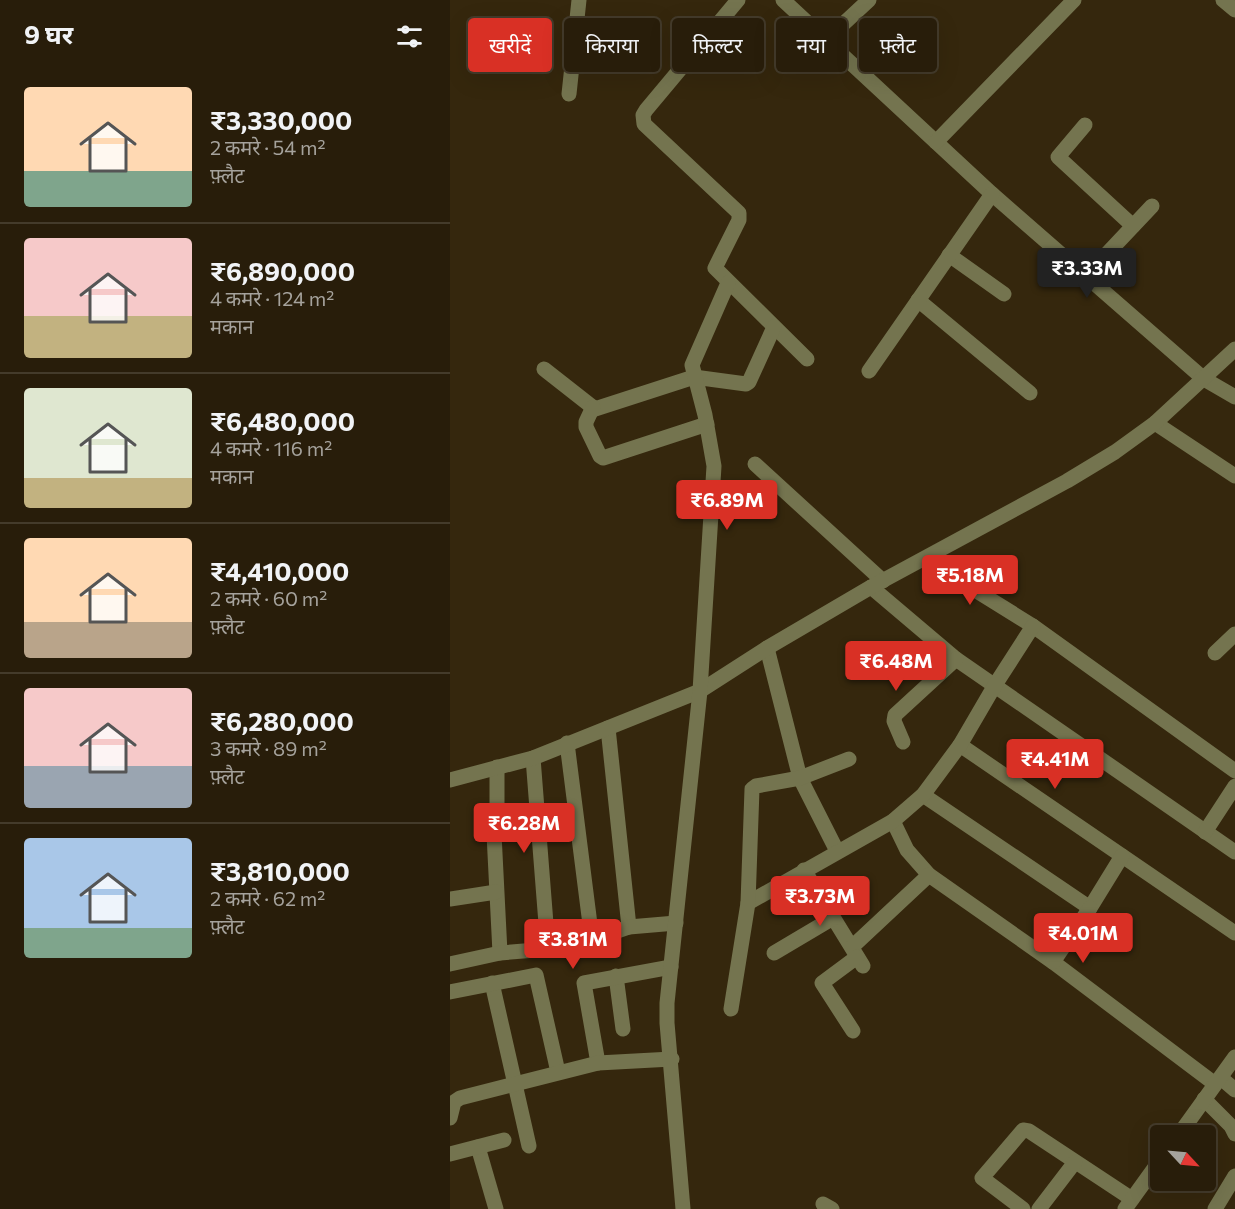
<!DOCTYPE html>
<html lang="hi">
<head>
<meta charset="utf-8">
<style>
	body { margin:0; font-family:Commissioner,"Noto Sans Devanagari",sans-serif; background:#342a18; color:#f1f3f6; height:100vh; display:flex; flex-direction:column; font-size:22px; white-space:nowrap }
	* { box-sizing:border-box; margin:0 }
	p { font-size:20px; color:#a5a29c }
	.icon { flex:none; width:33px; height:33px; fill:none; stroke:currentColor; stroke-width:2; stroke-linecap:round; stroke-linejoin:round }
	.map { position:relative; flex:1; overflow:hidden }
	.panel { display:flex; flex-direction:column; background:#281d0a; width:450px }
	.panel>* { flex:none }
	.banner { position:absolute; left:18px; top:18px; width:570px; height:54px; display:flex; gap:12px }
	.needle { width:39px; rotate:116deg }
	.fabs { position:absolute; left:700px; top:1125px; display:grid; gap:12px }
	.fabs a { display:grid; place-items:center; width:66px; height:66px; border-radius:6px; background:#281d0a; box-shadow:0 6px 24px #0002,0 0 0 2px #443b2b; font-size:30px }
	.price { position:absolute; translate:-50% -51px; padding:0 14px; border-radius:6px; background:#d93025; color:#fff; font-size:20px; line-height:39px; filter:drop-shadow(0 2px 3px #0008) }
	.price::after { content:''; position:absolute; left:50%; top:36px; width:18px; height:14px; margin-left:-9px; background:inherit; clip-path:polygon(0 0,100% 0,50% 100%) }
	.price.on { background:#222; color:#fff }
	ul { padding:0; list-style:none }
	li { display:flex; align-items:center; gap:18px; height:150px; padding:0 24px }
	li+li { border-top:2px solid #443b2b }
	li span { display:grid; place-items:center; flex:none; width:168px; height:120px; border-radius:6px; color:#555 }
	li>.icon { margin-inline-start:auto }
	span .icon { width:72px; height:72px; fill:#fffc; stroke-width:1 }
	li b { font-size:26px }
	h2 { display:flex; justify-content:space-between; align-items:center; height:72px; padding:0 24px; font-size:26px }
	.tag { padding:0 21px; border-radius:6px; background:#281d0a; box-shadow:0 6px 24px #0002,0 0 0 2px #443b2b; font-size:21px; line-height:54px }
	.tag.on { background:#d93025; color:#fff }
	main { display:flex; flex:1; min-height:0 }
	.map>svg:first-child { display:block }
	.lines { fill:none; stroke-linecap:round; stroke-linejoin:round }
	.minor { stroke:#74744f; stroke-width:15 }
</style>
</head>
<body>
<main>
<section class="panel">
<h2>9 घर<svg class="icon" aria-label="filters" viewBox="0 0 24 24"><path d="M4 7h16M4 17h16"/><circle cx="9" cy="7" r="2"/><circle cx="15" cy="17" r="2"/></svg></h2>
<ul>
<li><span style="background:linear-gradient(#ffd9b3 70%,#7fa58c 0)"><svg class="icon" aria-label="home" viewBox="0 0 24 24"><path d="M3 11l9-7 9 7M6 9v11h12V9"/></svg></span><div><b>₹3,330,000</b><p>2 कमरे · 54 m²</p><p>फ़्लैट</p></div></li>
<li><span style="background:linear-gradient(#f6c9c9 65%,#c2b280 0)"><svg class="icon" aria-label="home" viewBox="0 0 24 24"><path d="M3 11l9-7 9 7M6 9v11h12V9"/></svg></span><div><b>₹6,890,000</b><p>4 कमरे · 124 m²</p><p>मकान</p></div></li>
<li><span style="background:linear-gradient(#dfe7d0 75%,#c2b280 0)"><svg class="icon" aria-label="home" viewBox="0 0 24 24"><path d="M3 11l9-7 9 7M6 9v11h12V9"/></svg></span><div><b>₹6,480,000</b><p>4 कमरे · 116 m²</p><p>मकान</p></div></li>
<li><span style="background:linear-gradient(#ffd9b3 70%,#b9a48a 0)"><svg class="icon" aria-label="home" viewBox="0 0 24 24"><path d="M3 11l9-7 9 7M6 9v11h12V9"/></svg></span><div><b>₹4,410,000</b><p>2 कमरे · 60 m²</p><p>फ़्लैट</p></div></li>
<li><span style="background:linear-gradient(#f6c9c9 65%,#9aa5b1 0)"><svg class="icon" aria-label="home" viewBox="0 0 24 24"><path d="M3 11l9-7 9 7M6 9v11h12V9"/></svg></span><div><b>₹6,280,000</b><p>3 कमरे · 89 m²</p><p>फ़्लैट</p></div></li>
<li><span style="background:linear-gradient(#a9c7e8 75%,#7fa58c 0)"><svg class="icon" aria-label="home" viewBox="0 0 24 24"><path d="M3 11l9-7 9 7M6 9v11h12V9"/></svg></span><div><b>₹3,810,000</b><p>2 कमरे · 62 m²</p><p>फ़्लैट</p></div></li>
</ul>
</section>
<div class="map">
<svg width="785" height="1209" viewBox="0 0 785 1209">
	<rect width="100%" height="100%" fill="#35270d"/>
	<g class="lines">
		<g class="minor">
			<path d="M288,0L196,110L193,115L194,124L289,213V220L265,268L357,359"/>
			<path d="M333,0L542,194L754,379L785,397"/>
			<path d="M773,0L785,10"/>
			<path d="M376,40L419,0"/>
			<path d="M119,94L129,0"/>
			<path d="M635,125L608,157L683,226"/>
			<path d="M486,142L624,0"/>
			<path d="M499,255L554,294"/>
			<path d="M636,276L702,206"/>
			<path d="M468,300L580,393"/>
			<path d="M94,369L145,409L244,377L296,384L299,382L324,327"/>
			<path d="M419,371L542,194"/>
			<path d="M143,407L136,422V427L150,456L153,458L257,424"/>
			<path d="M705,423L785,476"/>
			<path d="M305,464L433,581"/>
			<path d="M475,559L583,626L785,771"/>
			<path d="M421,587L506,659L785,852"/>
			<path d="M317,648L350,778L387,851"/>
			<path d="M765,653L785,634"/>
			<path d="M158,728L179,927"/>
			<path d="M453,742L444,721L445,715L506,659"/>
			<path d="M117,743L142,940"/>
			<path d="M510,745L785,933"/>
			<path d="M83,758L98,949"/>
			<path d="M47,767V809L43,814L50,953"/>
			<path d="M0,780L83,758L250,691L317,648L421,587L617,481L665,452L705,423L785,349"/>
			<path d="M473,795L640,908L672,856"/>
			<path d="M443,821L457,850L479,875L603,962L765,1084"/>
			<path d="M755,832L785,786"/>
			<path d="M354,870L413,966"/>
			<path d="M0,899L46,892"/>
			<path d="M298,903L443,821L473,795L510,745L545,685L583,626"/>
			<path d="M402,947L479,875"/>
			<path d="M324,953L383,918"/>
			<path d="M603,962L640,908"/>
			<path d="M0,964L50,953L98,949L142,940L179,927L226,923"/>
			<path d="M166,976L173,1029"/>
			<path d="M42,983L79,1146"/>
			<path d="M0,992L86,975L108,1072"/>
			<path d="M281,1009L298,903L302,789L306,786L350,778L399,759"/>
			<path d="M403,1031L372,983L407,957"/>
			<path d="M148,1063L134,983L221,967"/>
			<path d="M771,1078L785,1090"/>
			<path d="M754,1099L781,1126L785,1134"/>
			<path d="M0,1118L4,1102L10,1098L148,1063L222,1059"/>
			<path d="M728,1136L785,1057"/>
			<path d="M28,1147L46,1209"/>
			<path d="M0,1154L54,1140"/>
			<path d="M373,1204L382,1209"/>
			<path d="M233,1209L217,1023V1003L250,691L264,466L255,415L242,365L278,283"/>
			<path d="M573,1209L532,1178L573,1130L579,1131L682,1199"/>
			<path d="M589,1209L625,1162"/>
			<path d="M675,1209L711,1159"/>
			<path d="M765,1209L785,1176"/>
		</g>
	</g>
</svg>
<div class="fabs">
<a><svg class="needle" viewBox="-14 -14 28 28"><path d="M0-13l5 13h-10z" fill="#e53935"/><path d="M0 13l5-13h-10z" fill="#a5a29c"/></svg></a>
</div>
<b class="price on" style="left:637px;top:299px">₹3.33M</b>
<b class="price" style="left:277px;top:531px">₹6.89M</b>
<b class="price" style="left:520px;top:606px">₹5.18M</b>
<b class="price" style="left:446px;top:692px">₹6.48M</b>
<b class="price" style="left:605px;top:790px">₹4.41M</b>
<b class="price" style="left:74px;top:854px">₹6.28M</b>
<b class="price" style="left:370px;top:927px">₹3.73M</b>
<b class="price" style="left:633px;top:964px">₹4.01M</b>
<b class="price" style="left:123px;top:970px">₹3.81M</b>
<div class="banner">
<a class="tag on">खरीदें</a>
<a class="tag">किराया</a>
<a class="tag">फ़िल्टर</a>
<a class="tag">नया</a>
<a class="tag">फ़्लैट</a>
</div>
</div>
</main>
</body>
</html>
